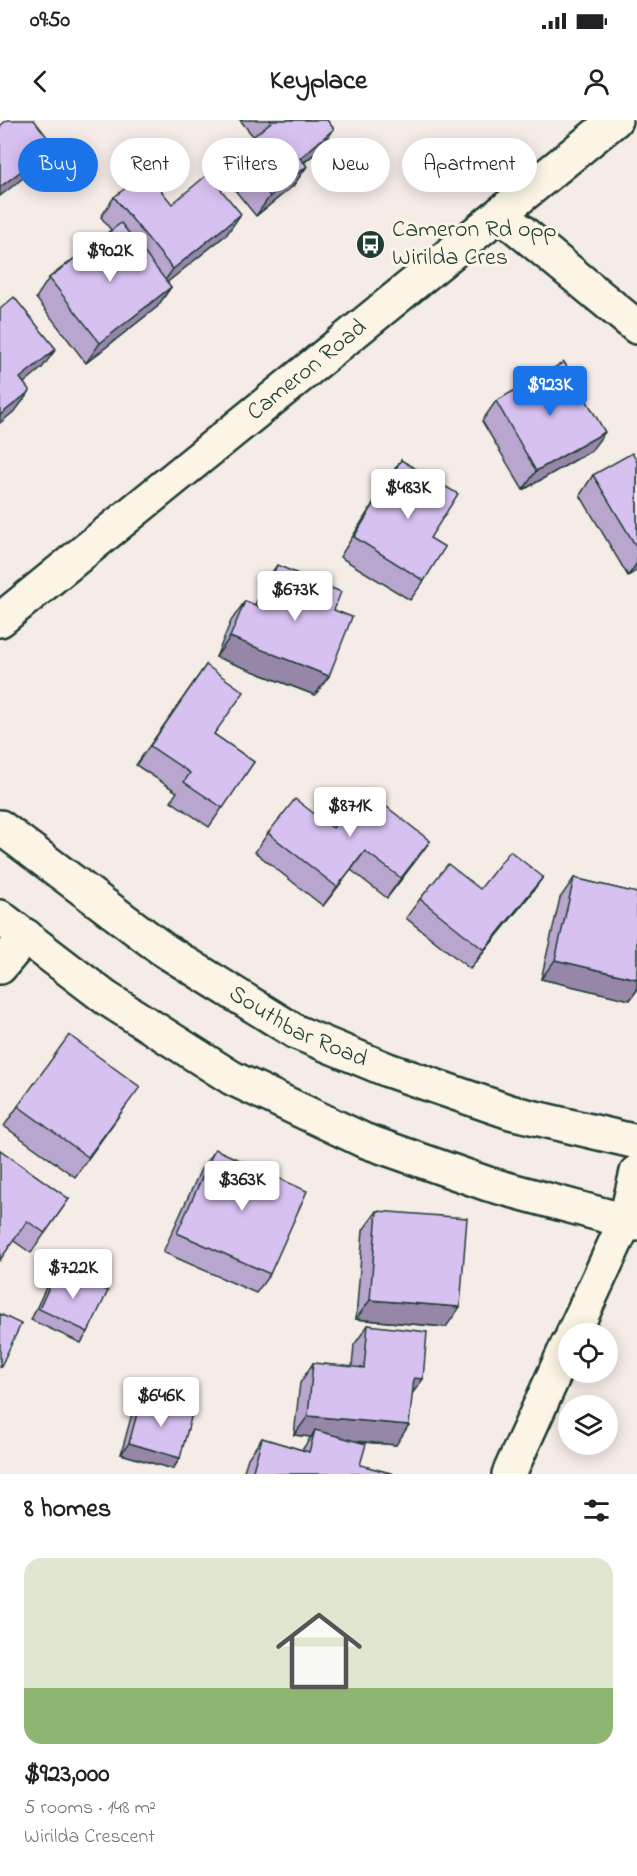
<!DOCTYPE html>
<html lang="en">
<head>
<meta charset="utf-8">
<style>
	body { margin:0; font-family:"Indie Flower",sans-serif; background:#f6f6f6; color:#202124; height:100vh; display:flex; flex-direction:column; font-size:22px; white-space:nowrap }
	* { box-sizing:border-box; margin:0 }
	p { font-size:20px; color:#757577 }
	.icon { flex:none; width:33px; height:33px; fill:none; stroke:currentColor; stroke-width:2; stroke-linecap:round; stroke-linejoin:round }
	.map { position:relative; height:1354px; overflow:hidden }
	.details { display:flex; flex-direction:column; background:#fff; flex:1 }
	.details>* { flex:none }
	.guide { position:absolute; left:18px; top:18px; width:602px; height:54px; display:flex; gap:12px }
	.buttons { position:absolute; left:558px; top:1203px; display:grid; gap:12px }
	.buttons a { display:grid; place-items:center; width:60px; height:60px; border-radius:50%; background:#fff; box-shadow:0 3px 15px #0003; font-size:30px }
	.price { position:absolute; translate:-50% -51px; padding:0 14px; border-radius:6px; background:#fff; color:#222; font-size:20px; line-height:39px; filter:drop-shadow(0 2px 3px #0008) }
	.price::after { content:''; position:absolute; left:50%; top:36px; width:18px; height:14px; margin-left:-9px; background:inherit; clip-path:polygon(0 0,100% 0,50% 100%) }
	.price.current { background:#1a73e8; color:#fff }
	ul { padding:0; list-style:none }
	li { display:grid; align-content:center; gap:12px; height:318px; padding:0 24px }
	li span { display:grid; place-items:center; height:186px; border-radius:18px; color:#555 }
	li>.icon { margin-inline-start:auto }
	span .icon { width:108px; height:108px; fill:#fffc; stroke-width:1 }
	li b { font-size:26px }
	h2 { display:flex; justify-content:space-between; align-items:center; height:72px; padding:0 24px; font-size:26px }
	.chip { padding:0 21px; border-radius:27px; background:#fff; box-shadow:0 3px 15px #0003; font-size:21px; line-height:54px }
	.chip.current { background:#1a73e8; color:#fff }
	.status { display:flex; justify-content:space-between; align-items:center; height:42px; padding:0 30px; background:#fff; direction:ltr }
	.status svg { height:16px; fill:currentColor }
	header { display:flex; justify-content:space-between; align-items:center; height:78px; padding:0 24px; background:#fff; font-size:27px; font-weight:700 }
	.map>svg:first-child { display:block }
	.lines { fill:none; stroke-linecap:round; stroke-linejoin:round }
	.street-casing { stroke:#1f3d34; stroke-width:38 }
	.secondary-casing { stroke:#1f3d34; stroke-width:38 }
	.street { stroke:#fcf5e5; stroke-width:33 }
	.secondary { stroke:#fcf5e5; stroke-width:33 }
	.wall { fill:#b9a6cf; stroke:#1f3d34; stroke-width:1.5 }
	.shaded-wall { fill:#9687a9; stroke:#1f3d34; stroke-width:1.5 }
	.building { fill:#d7c1f1; stroke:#1f3d34; stroke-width:1.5 }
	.labels { text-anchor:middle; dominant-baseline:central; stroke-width:6; stroke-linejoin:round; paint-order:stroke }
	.poi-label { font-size:24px; fill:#1f3d34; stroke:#fcf5e5; text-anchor:start }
	.street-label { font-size:24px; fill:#1f3d34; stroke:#fcf5e5 }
</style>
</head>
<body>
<div class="status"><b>09:50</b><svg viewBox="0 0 49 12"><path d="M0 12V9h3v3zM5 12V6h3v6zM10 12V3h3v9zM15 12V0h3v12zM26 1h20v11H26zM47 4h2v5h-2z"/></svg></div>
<header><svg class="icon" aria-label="back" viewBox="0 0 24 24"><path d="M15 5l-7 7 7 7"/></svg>Keyplace<svg class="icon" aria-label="person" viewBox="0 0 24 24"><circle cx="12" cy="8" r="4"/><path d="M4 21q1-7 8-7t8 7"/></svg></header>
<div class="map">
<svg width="637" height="1354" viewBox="0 0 637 1354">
	<rect width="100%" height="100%" fill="#f5ebe7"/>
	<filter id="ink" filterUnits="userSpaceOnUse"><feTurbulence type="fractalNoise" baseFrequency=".0167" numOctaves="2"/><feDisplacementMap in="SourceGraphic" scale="12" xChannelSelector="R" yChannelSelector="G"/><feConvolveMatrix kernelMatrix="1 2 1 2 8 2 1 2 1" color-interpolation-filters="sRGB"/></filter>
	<g filter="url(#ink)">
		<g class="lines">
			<defs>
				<g id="street">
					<path d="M500,94L637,207"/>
					<path d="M0,847L26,816"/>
					<path d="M573,1214L625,1102L637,1052"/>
					<path d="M509,1354L568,1224"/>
				</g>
				<g id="secondary">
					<path id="s1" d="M0,500L615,0"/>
					<path id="s2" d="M0,707L164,830L296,912L388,950L510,992L637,1022"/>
					<path d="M0,797L106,878L232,958L363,1020L488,1064L637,1104"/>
				</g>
			</defs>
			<use href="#street" class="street-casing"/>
			<use href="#secondary" class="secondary-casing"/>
			<use href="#street" class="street"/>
			<use href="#secondary" class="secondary"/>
		</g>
		<g class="wall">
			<path d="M240,0H327L320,29L304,43L307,46L293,66L256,96L220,52L233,33L253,16Z"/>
			<path d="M114,77L172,84L227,114L167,162L171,167L157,187L86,243L36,178L49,158L111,110L101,97Z"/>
			<path d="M496,281L591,331L523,370L482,301Z"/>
			<path d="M401,340L430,418L424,461L410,480L340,437L388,359Z"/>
			<path d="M637,342V450L628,456L580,375L593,355Z"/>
			<path d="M277,445L334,490L329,556L315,575L216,537L231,501L245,481L255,485L263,465Z"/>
			<path d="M206,545L214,614L254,642L209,707L171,681L177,672L136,645Z"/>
			<path d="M333,708L430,721L416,740L387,778L351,750L323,786L255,732L268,713Z"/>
			<path d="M543,757L529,776L470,849L406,798L420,779L480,769Z"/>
			<path d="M574,758L637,773V870L630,880L541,859L560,778Z"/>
			<path d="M18,986H126L75,1057L4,1006Z"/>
			<path d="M215,1029L270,1154L256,1173L163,1132L201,1049Z"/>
			<path d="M0,1030L69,1079L31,1133L14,1121Z"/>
			<path d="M377,1091L446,1207L356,1199L363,1110Z"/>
			<path d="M58,1148L88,1212L81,1223L31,1200L50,1159Z"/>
			<path d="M368,1205L412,1273L396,1325L353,1321L360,1345L394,1354H243L248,1338L262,1318L302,1330L311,1317L294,1315L300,1263L313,1243L352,1247L354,1225Z"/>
			<path d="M141,1279L180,1338L173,1349L121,1334L133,1290Z"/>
		</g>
		<g class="shaded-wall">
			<path d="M334,9L320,29L286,57L300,38Z"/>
			<path d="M54,26L40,45L0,76V67Z"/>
			<path d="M307,46L293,66L256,96L270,76Z"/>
			<path d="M241,94L227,114L159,169L173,149Z"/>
			<path d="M171,167L157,187L86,243L100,223Z"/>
			<path d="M56,229L42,248L6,278L20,258Z"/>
			<path d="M30,271L16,290L0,303V295Z"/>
			<path d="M605,312L591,331L523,370L536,351Z"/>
			<path d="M637,443V450L628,456Z"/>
			<path d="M230,517L329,556L315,575L216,537Z"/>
			<path d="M430,721L416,740L387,778L401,758Z"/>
			<path d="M365,731L351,750L323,786L337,767Z"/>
			<path d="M543,757L529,776L470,849L484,830Z"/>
			<path d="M555,840L637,859V870L630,880L541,859Z"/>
			<path d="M370,1180L460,1187L446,1207L356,1199Z"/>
			<path d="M414,1258L423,1259L409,1278Z"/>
			<path d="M308,1296L409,1305L396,1325L313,1317L315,1310L311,1317L294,1315Z"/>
			<path d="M129,1323L180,1338L173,1349L121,1334Z"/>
		</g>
		<g class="building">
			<path d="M7,0H34L54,26L0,67V6Z"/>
			<path d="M270,0H327L334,9L300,38L307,46L270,76L233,33L271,2Z"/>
			<path d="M146,52L172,84L208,54L241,94L173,149L114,77Z"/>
			<path d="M121,103L171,167L100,223L49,158Z"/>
			<path d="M14,177L56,229L20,258L30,271L0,295V189Z"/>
			<path d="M564,242L605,312L536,351L496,281Z"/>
			<path d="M632,333L637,342V428L593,355Z"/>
			<path d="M401,340L458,374L430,418L445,427L424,461L354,417Z"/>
			<path d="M277,445L341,472L334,490L352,497L329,556L230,517L245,481L260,487Z"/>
			<path d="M206,545L244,572L214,614L254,642L223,688L184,662L190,653L150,626Z"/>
			<path d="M364,669L430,721L401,758L365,731L337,767L268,713L295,679L333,708Z"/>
			<path d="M510,731L543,757L484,830L420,779L448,744L480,769Z"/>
			<path d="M574,758L637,773V859L555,840Z"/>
			<path d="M69,915L140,967L88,1037L18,986Z"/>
			<path d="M215,1029L307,1071L270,1154L177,1113Z"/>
			<path d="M0,1030L69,1079L45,1113L27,1101L0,1140Z"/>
			<path d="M377,1091L467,1098L460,1187L370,1180Z"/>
			<path d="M58,1148L108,1171L88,1212L39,1189Z"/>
			<path d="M0,1194L21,1204L0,1248Z"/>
			<path d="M368,1205L427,1212L423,1259L414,1258L409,1305L308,1296L313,1243L364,1248Z"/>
			<path d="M141,1279L192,1294L180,1338L129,1323Z"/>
			<path d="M315,1310L366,1324L360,1345L394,1354H252L262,1318L309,1332Z"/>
		</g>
	</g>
	<defs>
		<symbol id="bus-disc" viewBox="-11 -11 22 22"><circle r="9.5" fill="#1f3d34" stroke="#fcf5e5"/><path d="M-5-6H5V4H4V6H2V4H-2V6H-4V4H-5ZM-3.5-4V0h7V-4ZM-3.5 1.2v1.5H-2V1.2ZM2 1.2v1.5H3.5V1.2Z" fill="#fff"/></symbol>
	</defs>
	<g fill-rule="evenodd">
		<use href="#bus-disc" x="354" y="108" width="33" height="33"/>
	</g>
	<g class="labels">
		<g class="poi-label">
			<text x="392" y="110">Cameron Rd opp<tspan x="392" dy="28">Wirilda Cres</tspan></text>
		</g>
		<g class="street-label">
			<text stroke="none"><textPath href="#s1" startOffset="396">Cameron Road</textPath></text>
			<text stroke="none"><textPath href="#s2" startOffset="360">Southbar Road</textPath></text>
		</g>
	</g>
</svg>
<div class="buttons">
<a><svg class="icon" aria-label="locate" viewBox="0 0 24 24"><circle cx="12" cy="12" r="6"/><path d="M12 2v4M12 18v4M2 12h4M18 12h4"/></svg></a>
<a><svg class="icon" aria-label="layers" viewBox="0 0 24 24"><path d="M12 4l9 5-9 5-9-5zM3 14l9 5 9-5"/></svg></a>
</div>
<b class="price" style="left:110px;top:163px">$902K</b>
<b class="price current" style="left:550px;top:297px">$923K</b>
<b class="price" style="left:408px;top:400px">$483K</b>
<b class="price" style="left:295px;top:502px">$673K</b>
<b class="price" style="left:350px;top:718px">$871K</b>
<b class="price" style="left:242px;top:1092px">$363K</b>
<b class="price" style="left:73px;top:1180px">$722K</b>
<b class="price" style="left:161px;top:1308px">$646K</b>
<div class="guide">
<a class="chip current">Buy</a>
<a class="chip">Rent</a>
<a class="chip">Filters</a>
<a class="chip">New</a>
<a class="chip">Apartment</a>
</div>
</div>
<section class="details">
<h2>8 homes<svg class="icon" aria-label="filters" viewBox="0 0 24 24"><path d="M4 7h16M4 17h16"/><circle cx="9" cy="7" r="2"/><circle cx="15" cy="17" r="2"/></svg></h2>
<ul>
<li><span style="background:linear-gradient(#dfe7d0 70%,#8fb573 0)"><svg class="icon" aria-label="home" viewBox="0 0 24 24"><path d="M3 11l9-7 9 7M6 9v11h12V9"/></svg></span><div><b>$923,000</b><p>5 rooms · 148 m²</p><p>Wirilda Crescent</p></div></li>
</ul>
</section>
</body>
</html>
